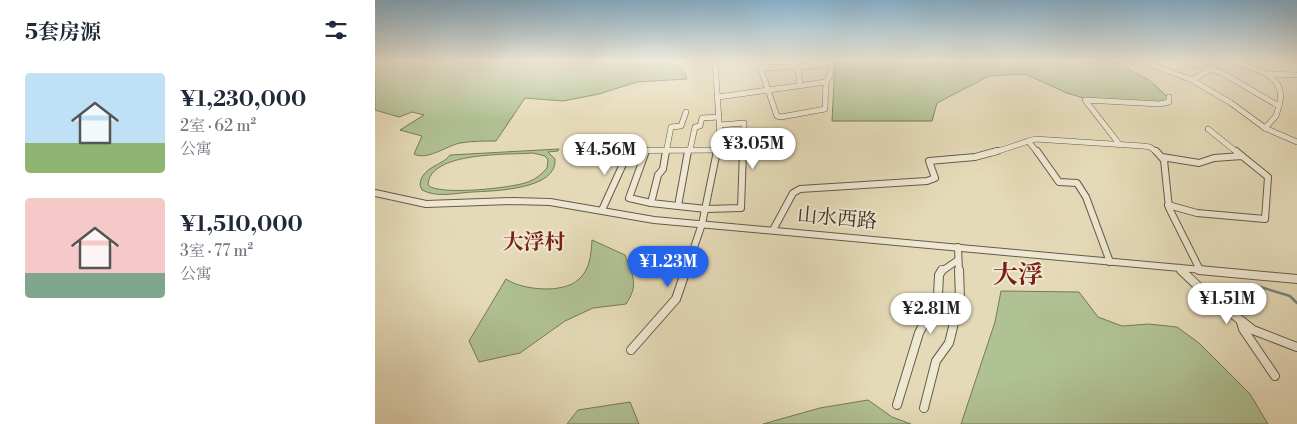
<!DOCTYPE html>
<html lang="zh">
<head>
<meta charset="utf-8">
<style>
	body { margin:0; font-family:"Libre Bodoni","Noto Serif SC",serif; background:#f6f6f7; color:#1f2937; height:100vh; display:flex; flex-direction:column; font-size:19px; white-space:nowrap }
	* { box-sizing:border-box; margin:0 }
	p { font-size:16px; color:#747a83 }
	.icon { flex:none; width:28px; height:28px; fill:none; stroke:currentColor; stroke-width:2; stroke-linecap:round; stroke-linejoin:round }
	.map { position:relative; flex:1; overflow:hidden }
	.sheet { display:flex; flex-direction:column; background:#fff; width:375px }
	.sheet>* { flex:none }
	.price { position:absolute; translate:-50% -42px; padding:0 11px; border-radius:18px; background:#fff; color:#222; font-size:16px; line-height:32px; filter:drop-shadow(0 1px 2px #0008) }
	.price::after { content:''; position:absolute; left:50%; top:30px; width:15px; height:11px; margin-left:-8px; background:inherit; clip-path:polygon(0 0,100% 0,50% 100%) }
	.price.active { background:#2563eb; color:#fff }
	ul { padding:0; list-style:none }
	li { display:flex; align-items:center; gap:15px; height:125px; padding:0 25px }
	li span { display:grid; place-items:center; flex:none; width:140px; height:100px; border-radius:5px; color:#555 }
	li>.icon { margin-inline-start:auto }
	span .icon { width:60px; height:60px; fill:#fffc; stroke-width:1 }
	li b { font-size:21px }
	h2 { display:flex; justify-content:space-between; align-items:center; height:60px; padding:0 25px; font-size:21px }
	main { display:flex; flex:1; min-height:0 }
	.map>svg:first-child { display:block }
	.green { fill:#b0c193; stroke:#75795d; fill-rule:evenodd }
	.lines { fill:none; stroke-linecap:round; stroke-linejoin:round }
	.stream { stroke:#73827f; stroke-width:2.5 }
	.minor-far2-casing { stroke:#655b4b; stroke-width:6 }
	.minor-far1-casing { stroke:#655b4b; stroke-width:8 }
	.minor-casing { stroke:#655b4b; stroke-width:10 }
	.minor-far2 { stroke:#eee7d1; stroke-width:5 }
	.minor-far1 { stroke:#eee7d1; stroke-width:6 }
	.minor { stroke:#eee7d1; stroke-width:8 }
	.labels { text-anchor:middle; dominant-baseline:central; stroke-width:4; stroke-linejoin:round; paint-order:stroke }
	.street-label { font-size:20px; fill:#3a3127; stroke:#eee7d1 }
	.neighbourhood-label { font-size:21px; font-weight:bold; fill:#7a1f14; stroke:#eee7d1 }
	.district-label { font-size:25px; font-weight:bold; fill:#7a1f14; stroke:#eee7d1 }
</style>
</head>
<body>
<main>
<section class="sheet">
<h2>5套房源<svg class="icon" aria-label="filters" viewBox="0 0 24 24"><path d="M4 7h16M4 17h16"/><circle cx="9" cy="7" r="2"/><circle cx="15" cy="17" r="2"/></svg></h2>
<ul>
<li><span style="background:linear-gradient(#bfe0f5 70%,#8fb573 0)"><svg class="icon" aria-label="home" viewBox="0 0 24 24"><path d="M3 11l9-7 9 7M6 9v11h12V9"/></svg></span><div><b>¥1,230,000</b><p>2室 · 62 m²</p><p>公寓</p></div></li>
<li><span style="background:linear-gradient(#f6c9c9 75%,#7fa58c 0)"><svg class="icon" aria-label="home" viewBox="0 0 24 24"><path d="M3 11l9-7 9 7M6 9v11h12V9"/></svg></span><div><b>¥1,510,000</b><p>3室 · 77 m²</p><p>公寓</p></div></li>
</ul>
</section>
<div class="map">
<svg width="922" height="424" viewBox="0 0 922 424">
	<rect width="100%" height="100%" fill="#e5dab8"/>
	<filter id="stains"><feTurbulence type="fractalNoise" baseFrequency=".004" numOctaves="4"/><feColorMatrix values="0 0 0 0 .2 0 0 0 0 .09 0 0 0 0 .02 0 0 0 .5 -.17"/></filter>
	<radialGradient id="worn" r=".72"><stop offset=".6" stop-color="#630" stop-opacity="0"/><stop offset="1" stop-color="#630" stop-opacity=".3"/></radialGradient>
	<g class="green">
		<path d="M0,61H291C300,68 309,65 312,79L262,82L224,94L188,101L150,98L121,141C109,141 96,141 85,143C71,146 52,161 39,154L47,136L25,130L49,115L37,112L24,117L0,110Z"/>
		<path d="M460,61H737L774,80L796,100L783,105L718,101L692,93L650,74L614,76L562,103L557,121H457Z"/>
		<path d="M184,149L183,151L173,152L180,159C183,190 117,191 97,192C81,193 62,198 47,190L45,185C46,167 67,166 75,155ZM158,153L170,156L173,160L172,168C167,174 161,179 153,182C138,188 62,196 53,185C54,151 134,155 158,153Z"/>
		<path d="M217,240L250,255C258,275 264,285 251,304L218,308L190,321L145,353L104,362L94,341L131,279C147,290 187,294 203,280C215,270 216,255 217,240Z"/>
		<path d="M626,291L704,292L723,317L747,326L774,324L802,327L824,343L875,394L893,424H586L620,322Z"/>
		<path d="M493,400L517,417L536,424H388L445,408Z"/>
		<path d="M255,402L264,424H192L203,410Z"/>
	</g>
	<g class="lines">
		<path class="stream" d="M882,286L915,296L922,303"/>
		<defs>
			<g id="minor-far2">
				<path d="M340,61L345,136L342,153"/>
				<path d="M383,61L402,116L406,117L450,109L451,82L455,75L456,61"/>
				<path d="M422,61L425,85"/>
				<path d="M766,61L817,80"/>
				<path d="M811,61L847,73L904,106L901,116L890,128L922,142"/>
				<path d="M856,61C879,68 914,75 904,106"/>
				<path d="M386,68L456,65"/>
				<path d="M836,69L817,80L856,103L890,128"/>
				<path d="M893,74L922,75"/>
				<path d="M343,97L451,82"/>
				<path d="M345,125L369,123L368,153"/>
				<path d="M833,129L863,153"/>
				<path d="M653,141L663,153"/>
				<path d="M745,145L710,100L785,104L794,102V97"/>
				<path d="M315,150L320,127L325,126L327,118L344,117"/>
				<path d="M200,151L343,150"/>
				<path d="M291,153L296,127L306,126L311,112"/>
				<path d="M313,153V150"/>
				<path d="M617,153L660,139L768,146L775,147L783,153"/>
			</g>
			<g id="minor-far1">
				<path d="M271,151L254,198L276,203"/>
				<path d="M291,151L288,169L283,175L276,203L303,206"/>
				<path d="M313,151L303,206L331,209L366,208L368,151"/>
				<path d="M662,151L684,182L702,183L711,197L735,262"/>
				<path d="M781,151L789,160L794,208L825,270"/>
				<path d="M861,151L867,156"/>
				<path d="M787,157L824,163L839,158L867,156L893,177L890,219L822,213L793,205"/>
				<path d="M0,193L51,204L138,201L175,202L279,220L838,271"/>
				<path d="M227,210L254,151"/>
				<path d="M398,230L418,193L425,189L552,181L560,178L554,161L600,157L622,151"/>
				<path d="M583,247L584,271"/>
				<path d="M804,268L807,271"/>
				<path d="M311,271L327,224L342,151"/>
				<path d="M567,271L583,260"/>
			</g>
			<g id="minor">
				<path d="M806,270L826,289L878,330L922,347"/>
				<path d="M824,270L922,279"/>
				<path d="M866,322L868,329L900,376"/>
				<path d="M256,350L301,299L311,270"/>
				<path d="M522,405L544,333L563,296L564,275L567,270"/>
				<path d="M549,408L561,361L574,343L585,299L584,270"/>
			</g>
		</defs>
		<use href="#minor-far2" class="minor-far2-casing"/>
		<use href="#minor-far1" class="minor-far1-casing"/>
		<use href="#minor" class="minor-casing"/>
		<use href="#minor-far2" class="minor-far2"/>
		<use href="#minor-far1" class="minor-far1"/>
		<use href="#minor" class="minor"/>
	</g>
	<linearGradient id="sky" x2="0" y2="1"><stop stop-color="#88b6d5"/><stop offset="0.51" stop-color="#f3eedf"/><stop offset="1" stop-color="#f3eedf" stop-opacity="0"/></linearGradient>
	<rect width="922" height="120" fill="url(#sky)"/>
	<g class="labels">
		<g class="street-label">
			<text transform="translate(462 219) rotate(5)">山水西路</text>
		</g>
		<g class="neighbourhood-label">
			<text x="159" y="243">大浮村</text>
		</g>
		<g class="district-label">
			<text x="643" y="275">大浮</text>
		</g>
	</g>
	<rect width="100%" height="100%" filter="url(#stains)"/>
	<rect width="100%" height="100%" fill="url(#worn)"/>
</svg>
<b class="price" style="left:378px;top:170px">¥3.05M</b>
<b class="price" style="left:230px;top:176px">¥4.56M</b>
<b class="price active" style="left:293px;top:288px">¥1.23M</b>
<b class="price" style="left:852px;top:325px">¥1.51M</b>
<b class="price" style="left:556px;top:335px">¥2.81M</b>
</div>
</main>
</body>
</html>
